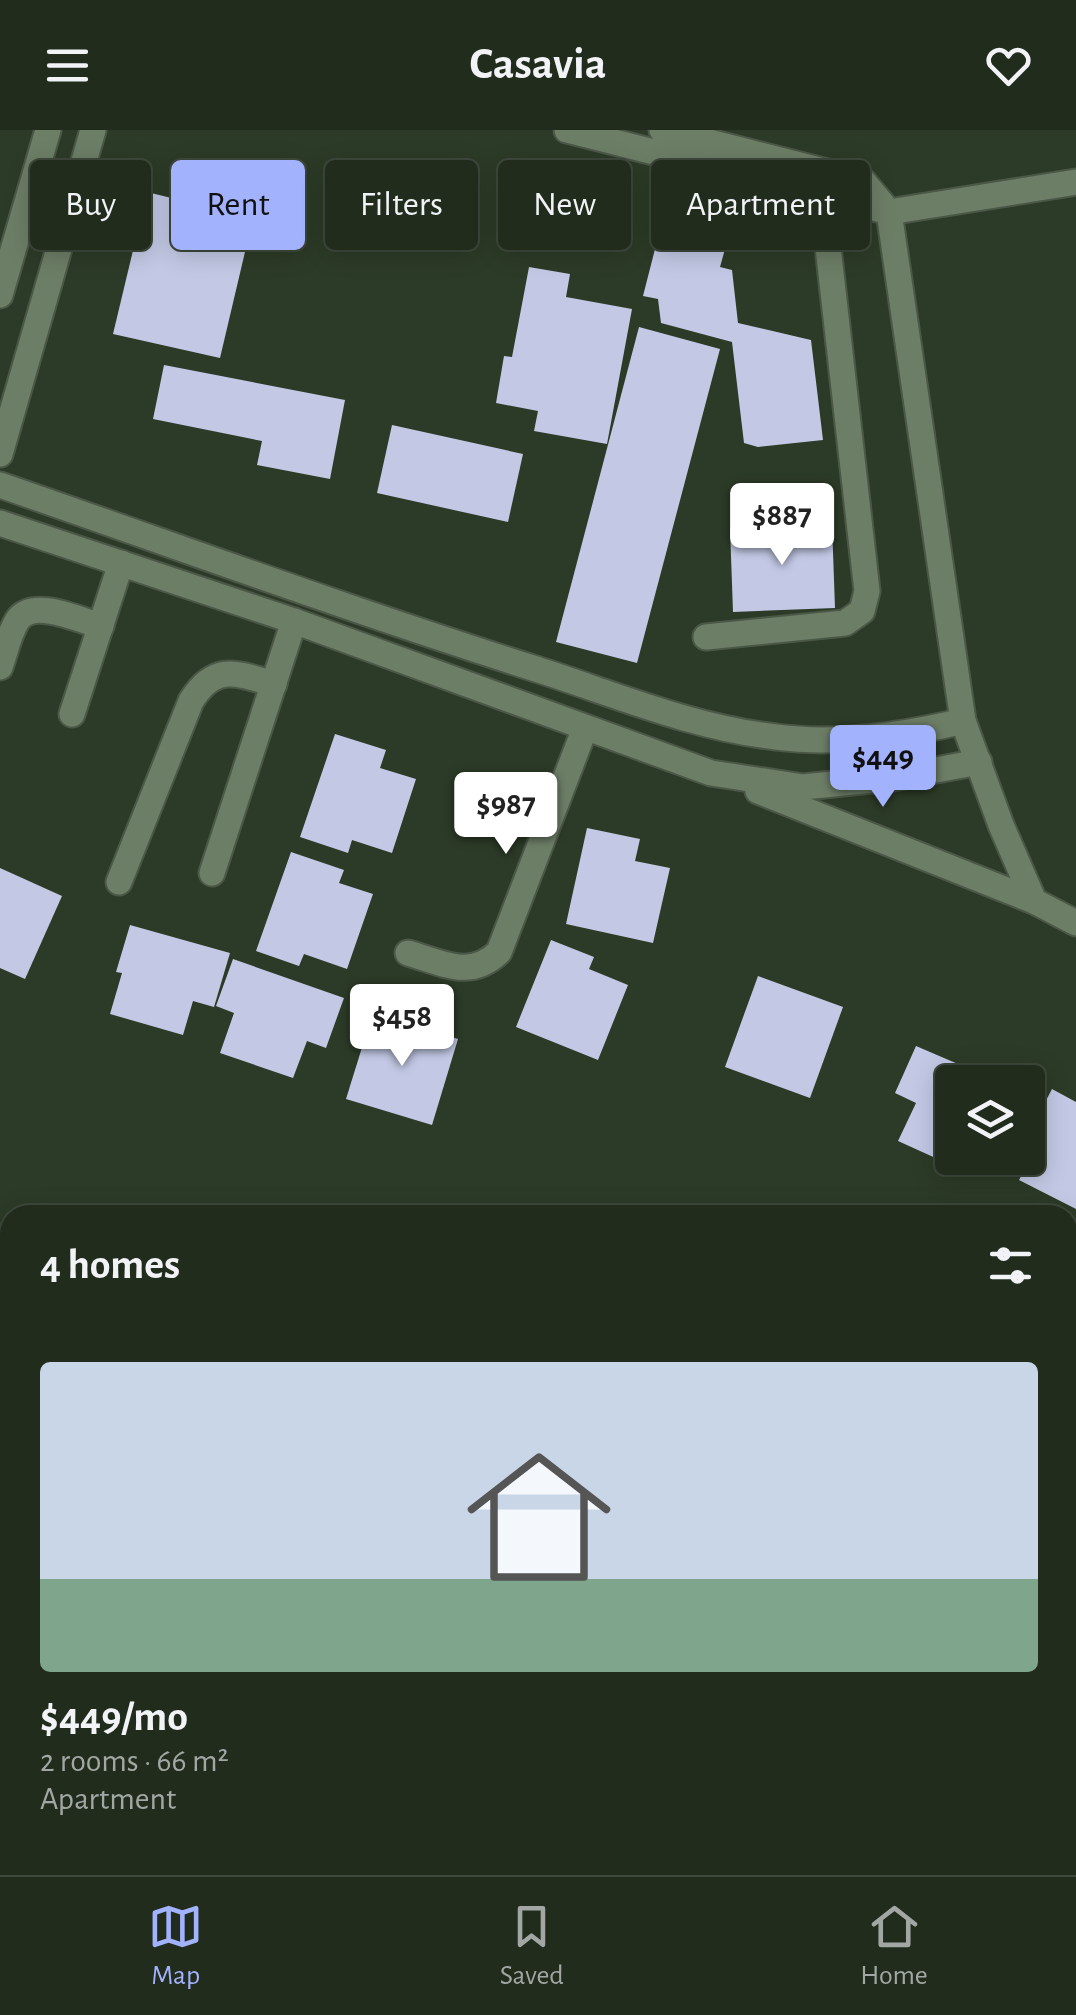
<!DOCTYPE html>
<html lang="en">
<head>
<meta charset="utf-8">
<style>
	body { margin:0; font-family:"Alegreya Sans",sans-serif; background:#2d382a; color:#f1f3f6; height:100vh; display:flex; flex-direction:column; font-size:38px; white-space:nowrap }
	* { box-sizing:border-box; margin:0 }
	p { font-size:32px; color:#a2a7a4 }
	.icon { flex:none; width:55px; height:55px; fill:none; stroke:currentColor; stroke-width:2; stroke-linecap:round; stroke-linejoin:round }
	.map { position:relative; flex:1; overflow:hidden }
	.panel { position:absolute; left:0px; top:1075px; width:1078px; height:670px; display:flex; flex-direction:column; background:#212c1d; border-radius:30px 30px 0 0; box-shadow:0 5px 25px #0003,0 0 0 2px #3e483b }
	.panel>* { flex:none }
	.hud { position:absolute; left:30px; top:30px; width:1018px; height:90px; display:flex; gap:20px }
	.controls { position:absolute; left:935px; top:935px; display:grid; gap:20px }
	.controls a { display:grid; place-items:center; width:110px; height:110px; border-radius:10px; background:#212c1d; box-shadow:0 5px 25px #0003,0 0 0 2px #3e483b; font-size:50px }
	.price { position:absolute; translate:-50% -85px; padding:0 22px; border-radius:10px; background:#fff; color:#222; font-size:32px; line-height:65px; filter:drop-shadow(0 2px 5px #0008) }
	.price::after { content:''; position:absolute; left:50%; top:60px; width:30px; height:22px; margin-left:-15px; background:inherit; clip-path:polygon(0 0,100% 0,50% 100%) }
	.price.active { background:#a3b2fd; color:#111 }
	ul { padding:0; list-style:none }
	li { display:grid; align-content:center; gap:20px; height:530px; padding:0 40px }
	li span { display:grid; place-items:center; height:310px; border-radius:10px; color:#555 }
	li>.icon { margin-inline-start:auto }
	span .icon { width:180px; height:180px; fill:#fffc; stroke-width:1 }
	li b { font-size:42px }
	h2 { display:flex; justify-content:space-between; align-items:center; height:120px; padding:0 40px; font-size:42px }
	.pill { padding:0 35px; border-radius:10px; background:#212c1d; box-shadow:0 5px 25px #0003,0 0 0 2px #3e483b; font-size:35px; line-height:90px }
	.pill.active { background:#a3b2fd; color:#111 }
	header { display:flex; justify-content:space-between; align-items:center; height:130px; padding:0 40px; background:#212c1d; font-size:45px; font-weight:700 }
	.menu { display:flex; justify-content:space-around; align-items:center; height:140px; border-top:2px solid #3e483b; background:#212c1d; font-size:28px; color:#a2a7a4 }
	.menu a { display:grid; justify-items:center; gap:5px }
	.menu .active { color:#a3b2fd }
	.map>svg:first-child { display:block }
	.building { fill:#c3c9e5 }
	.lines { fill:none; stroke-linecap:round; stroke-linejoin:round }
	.minor-casing { stroke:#4c5847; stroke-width:29 }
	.minor { stroke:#6d7e67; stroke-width:25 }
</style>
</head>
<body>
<header><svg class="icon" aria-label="menu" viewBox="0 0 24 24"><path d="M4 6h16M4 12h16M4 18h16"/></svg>Casavia<svg class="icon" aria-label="heart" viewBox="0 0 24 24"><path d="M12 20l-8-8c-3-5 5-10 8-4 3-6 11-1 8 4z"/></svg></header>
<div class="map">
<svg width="1076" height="1745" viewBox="0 0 1076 1745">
	<rect width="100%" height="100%" fill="#2c3b27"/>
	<g class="building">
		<path d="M147,62L253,88L220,228L113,204Z"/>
		<path d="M664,84L730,101L720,137L732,140L738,193L811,210L823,310L758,317L744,313L732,212L661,193L658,169L643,166Z"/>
		<path d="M529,137L570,144L566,167L632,179L607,314L534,301L538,281L496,273L504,226L512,227Z"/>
		<path d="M639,197L720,219L637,533L556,512Z"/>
		<path d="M164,235L345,270L330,349L257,335L262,311L153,289Z"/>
		<path d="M392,295L523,324L508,392L377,363Z"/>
		<path d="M832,394L835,478L733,482L730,398Z"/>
		<path d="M335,604L386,620L380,638L416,649L392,723L352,710L348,723L300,707Z"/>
		<path d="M587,698L640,709L635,731L670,738L653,813L566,794Z"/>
		<path d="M291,722L344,740L339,753L373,764L347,839L304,824L299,836L256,821Z"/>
		<path d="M0,738L62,766L25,849L0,838Z"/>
		<path d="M130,795L230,823L214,877L193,871L183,905L110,884L122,843L116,842Z"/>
		<path d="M551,810L594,827L589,839L628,855L598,930L516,897Z"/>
		<path d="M233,829L344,868L326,918L307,911L293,948L220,923L234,883L216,876Z"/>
		<path d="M758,846L843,877L810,968L725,937Z"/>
		<path d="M373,882L458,909L432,995L346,969Z"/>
		<path d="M916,916L1000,952H952V1028H981L973,1045L898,1011L916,973L895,963Z"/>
		<path d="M1052,959L1076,972V1079L1019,1050L1039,1014L1028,1005Z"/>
	</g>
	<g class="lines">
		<defs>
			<g id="minor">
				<path d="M567,0L889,82L1076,52"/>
				<path d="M662,0L863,51L889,82L963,591L1001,695L1034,771"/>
				<path d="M0,165L48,0"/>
				<path d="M0,324L93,0"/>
				<path d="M0,355C179,417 356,482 536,539C614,564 694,598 776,607C836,615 905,605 963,591"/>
				<path d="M0,393L294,491L711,643L803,657L893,648L979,632"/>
				<path d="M706,507L845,493L862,481L867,461L822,64"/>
				<path d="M0,537C5,523 9,504 17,491C32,467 79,490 101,496"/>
				<path d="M72,584L121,433"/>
				<path d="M758,661L1034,771L1076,793"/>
				<path d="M212,743L294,491"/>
				<path d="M119,752L191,571C215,533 236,543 274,554"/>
				<path d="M408,823C443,833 470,850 499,822L585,598"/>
			</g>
		</defs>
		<use href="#minor" class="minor-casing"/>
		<use href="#minor" class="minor"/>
	</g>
</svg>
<div class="controls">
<a><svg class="icon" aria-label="layers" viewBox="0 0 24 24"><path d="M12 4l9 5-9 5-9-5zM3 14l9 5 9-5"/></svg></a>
</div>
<b class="price" style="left:782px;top:438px">$887</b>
<b class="price active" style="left:883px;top:680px">$449</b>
<b class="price" style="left:506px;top:727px">$987</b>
<b class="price" style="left:402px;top:939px">$458</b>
<div class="hud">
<a class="pill">Buy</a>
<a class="pill active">Rent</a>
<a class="pill">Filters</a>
<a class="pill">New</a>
<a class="pill">Apartment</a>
</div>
<section class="panel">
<h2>4 homes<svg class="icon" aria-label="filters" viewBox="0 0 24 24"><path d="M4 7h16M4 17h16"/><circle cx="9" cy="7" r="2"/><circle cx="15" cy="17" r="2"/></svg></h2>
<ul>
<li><span style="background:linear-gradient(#c9d6e8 70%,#7fa58c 0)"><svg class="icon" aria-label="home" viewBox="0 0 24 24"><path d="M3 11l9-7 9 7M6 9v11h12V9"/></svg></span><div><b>$449/mo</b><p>2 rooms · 66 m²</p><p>Apartment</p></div></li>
</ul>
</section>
</div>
<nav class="menu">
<a class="active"><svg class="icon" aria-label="map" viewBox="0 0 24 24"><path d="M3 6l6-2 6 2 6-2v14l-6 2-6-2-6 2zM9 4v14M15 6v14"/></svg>Map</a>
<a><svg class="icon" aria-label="saved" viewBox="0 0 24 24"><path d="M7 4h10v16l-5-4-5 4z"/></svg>Saved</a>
<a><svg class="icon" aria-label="home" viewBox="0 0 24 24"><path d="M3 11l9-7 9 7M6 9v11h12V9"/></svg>Home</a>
</nav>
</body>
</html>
